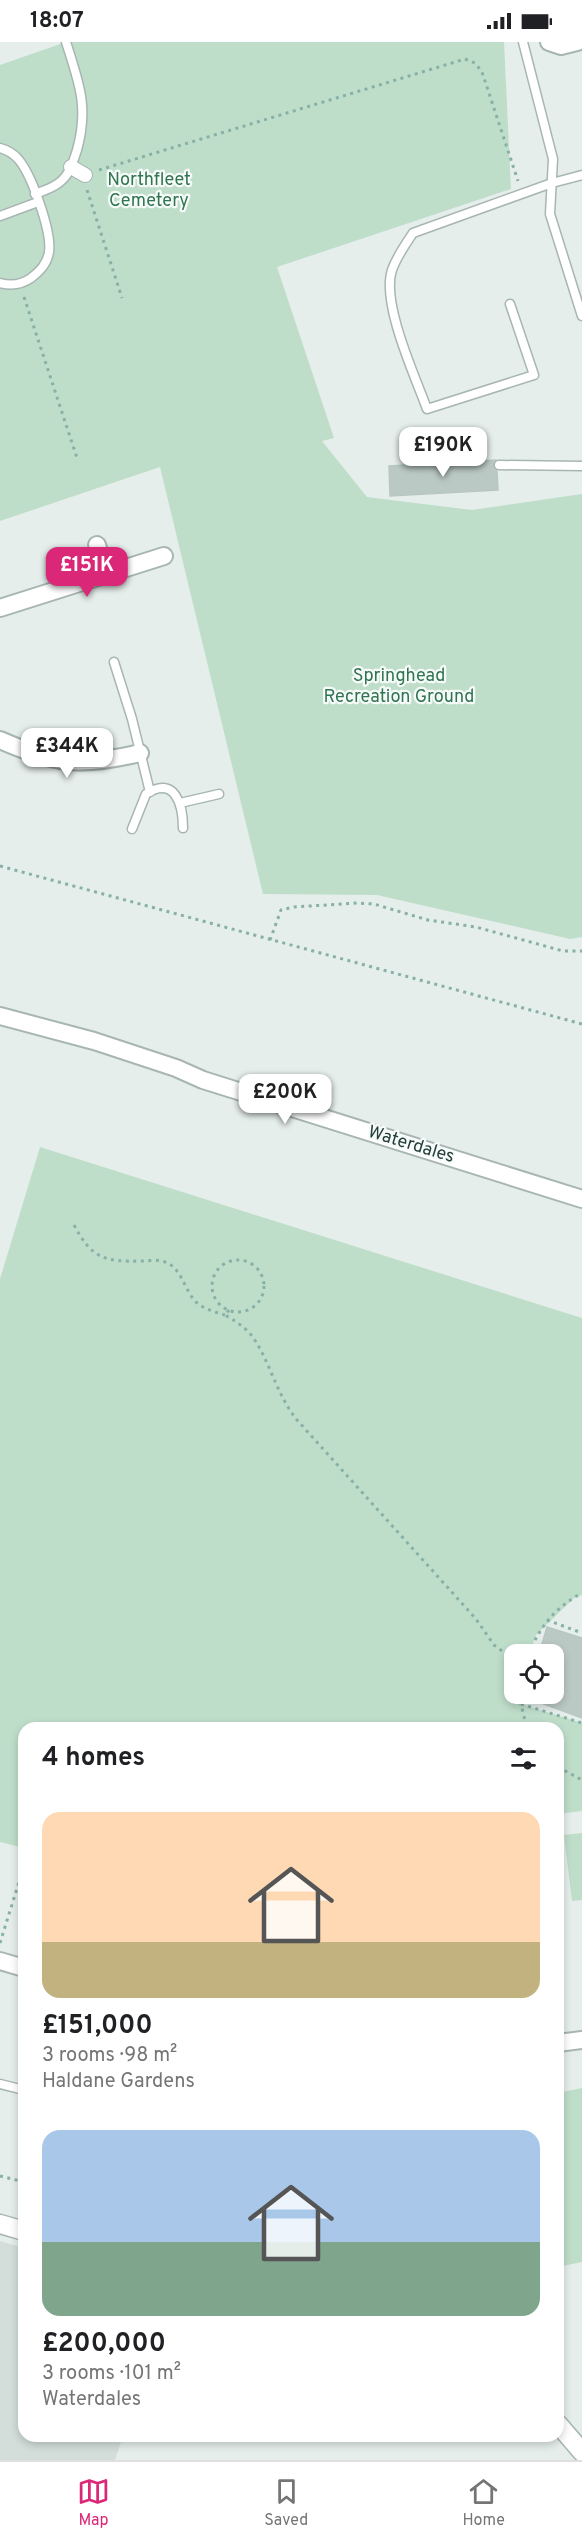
<!DOCTYPE html>
<html lang="en">
<head>
<meta charset="utf-8">
<style>
	body { margin:0; font-family:Overpass,sans-serif; background:#f6f6f6; color:#202124; height:100vh; display:flex; flex-direction:column; font-size:22px; white-space:nowrap }
	* { box-sizing:border-box; margin:0 }
	p { font-size:20px; color:#757577 }
	.icon { flex:none; width:33px; height:33px; fill:none; stroke:currentColor; stroke-width:2; stroke-linecap:round; stroke-linejoin:round }
	.map { position:relative; flex:1; overflow:hidden }
	.details { position:absolute; left:18px; top:1680px; width:546px; height:720px; display:flex; flex-direction:column; background:#fff; border-radius:18px; box-shadow:0 3px 9px #0003 }
	.details>* { flex:none }
	.tools { position:absolute; left:504px; top:1602px; display:grid; gap:12px }
	.tools a { display:grid; place-items:center; width:60px; height:60px; border-radius:12px; background:#fff; box-shadow:0 3px 9px #0003; font-size:30px }
	.price { position:absolute; translate:-50% -51px; padding:0 14px; border-radius:12px; background:#fff; color:#222; font-size:20px; line-height:39px; filter:drop-shadow(0 2px 3px #0008) }
	.price::after { content:''; position:absolute; left:50%; top:36px; width:18px; height:14px; margin-left:-9px; background:inherit; clip-path:polygon(0 0,100% 0,50% 100%) }
	.price.current { background:#db2777; color:#fff }
	ul { padding:0; list-style:none }
	li { display:grid; align-content:center; gap:12px; height:318px; padding:0 24px }
	li span { display:grid; place-items:center; height:186px; border-radius:18px; color:#555 }
	li>.icon { margin-inline-start:auto }
	span .icon { width:108px; height:108px; fill:#fffc; stroke-width:1 }
	li b { font-size:26px }
	h2 { display:flex; justify-content:space-between; align-items:center; height:72px; padding:0 24px; font-size:26px }
	.status { display:flex; justify-content:space-between; align-items:center; height:42px; padding:0 30px; background:#fff; direction:ltr }
	.status svg { height:16px; fill:currentColor }
	.tabs { display:flex; justify-content:space-around; align-items:center; height:84px; border-top:2px solid #e0e0e0; background:#fff; font-size:16px; color:#757577 }
	.tabs a { display:grid; justify-items:center; gap:3px }
	.tabs .current { color:#db2777 }
	.map>svg:first-child { display:block }
	.built { fill:#d3deda }
	.green { fill:#bfdeca }
	.building { fill:#bbc9c4; stroke:#b8c7c2; stroke-width:1.5 }
	.lines { fill:none; stroke-linecap:round; stroke-linejoin:round }
	.service-casing { stroke:#a8b6b3; stroke-width:11 }
	.pedestrian-casing { stroke:#a8b6b3; stroke-width:16 }
	.minor-casing { stroke:#a8b6b3; stroke-width:20 }
	.tertiary-casing { stroke:#a8b6b3; stroke-width:21 }
	.path { stroke:#87b0a7; stroke-width:3; stroke-dasharray:3 4.5; stroke-linecap:butt }
	.service { stroke:#fff; stroke-width:8 }
	.pedestrian { stroke:#fff; stroke-width:14 }
	.minor { stroke:#fff; stroke-width:16 }
	.tertiary { stroke:#fff; stroke-width:18 }
	.labels { text-anchor:middle; dominant-baseline:central; stroke-width:4.5; stroke-linejoin:round; paint-order:stroke }
	.park-label { font-size:18px; fill:#307551; stroke:#f6faf8 }
	.street-label { font-size:18px; fill:#253f3b; stroke:#f6faf8 }
</style>
</head>
<body>
<div class="status"><b>18:07</b><svg viewBox="0 0 49 12"><path d="M0 12V9h3v3zM5 12V6h3v6zM10 12V3h3v9zM15 12V0h3v12zM26 1h20v11H26zM47 4h2v5h-2z"/></svg></div>
<div class="map">
<svg width="582" height="2418" viewBox="0 0 582 2418">
	<rect width="100%" height="100%" fill="#e5eeeb"/>
	<path class="built" d="M0,2199L24,2206V2394H123L115,2418H0Z"/>
	<g class="green">
		<path d="M66,0H504L511,147L277,225L334,396L322,399L367,455L472,468L582,452V895L570,897L377,853L263,852L160,425L0,479V23Z"/>
		<path d="M40,1105L582,1276V1553L574,1556L536,1593L529,1612H514V1652H522L521,1662L582,1681V1769L558,1772V1686H24V1806L0,1800V1237Z"/>
		<path d="M582,1791V1858L572,1859L564,1793Z"/>
		<path d="M582,2046V2220L558,2225V2051Z"/>
	</g>
	<g class="building">
		<path d="M496,418L493,424L497,429L498,448L390,454L389,424Z"/>
		<path d="M547,1585L582,1596V1676L519,1653L554,1652V1612H539Z"/>
	</g>
	<g class="lines">
		<defs>
			<g id="service">
				<path d="M523,0L553,117L550,172L582,274"/>
				<path d="M0,106C8,108 14,112 19,118C32,134 52,190 49,210C47,222 40,229 31,236C21,243 11,244 0,241"/>
				<path d="M35,152C43,149 53,146 60,140C70,132 73,120 77,108C89,65 79,41 66,0"/>
				<path d="M0,174L38,160"/>
				<path d="M510,262L534,333L427,367C415,334 381,261 392,228C397,214 405,203 413,191L552,141L582,133"/>
				<path d="M499,423L582,424"/>
				<path d="M114,620L132,677L150,750"/>
				<path d="M180,761L219,752"/>
				<path d="M132,787L146,752C175,733 183,763 183,786"/>
				<path d="M0,2042L24,2048"/>
			</g>
			<path id="pedestrian" d="M71,125L85,133"/>
			<g id="minor">
				<path d="M549,0L561,4L577,0"/>
				<path d="M97,503L106,532"/>
				<path d="M0,566L164,514"/>
				<path d="M0,698C57,723 80,725 140,711"/>
				<path d="M0,974L94,999L176,1026L203,1038L582,1157"/>
				<path d="M0,1919L24,1926"/>
				<path d="M558,2001L582,1998"/>
			</g>
			<g id="tertiary">
				<path d="M0,2182L24,2189"/>
				<path d="M558,2382L582,2410"/>
			</g>
		</defs>
		<use href="#service" class="service-casing"/>
		<use href="#pedestrian" class="pedestrian-casing"/>
		<use href="#minor" class="minor-casing"/>
		<use href="#tertiary" class="tertiary-casing"/>
		<g class="path">
			<path d="M99,128L465,17L475,21L482,30L518,139"/>
			<path d="M87,148L122,256"/>
			<path d="M24,255L78,419"/>
			<path d="M0,824L582,982"/>
			<path d="M270,898L281,868L294,865L358,861L374,862L428,878L476,885L563,909H582"/>
			<path d="M74,1183C92,1217 105,1220 142,1219C149,1219 158,1217 165,1220C182,1226 184,1248 196,1260C204,1267 215,1270 225,1273"/>
			<circle cx="238" cy="1244" r="26"/>
			<path d="M229,1268L225,1273C235,1279 245,1285 252,1294C270,1319 276,1352 297,1378L476,1577L494,1603L514,1618"/>
			<path d="M547,1578L582,1591"/>
			<path d="M529,1612C539,1585 556,1565 582,1551"/>
			<path d="M520,1652V1659L527,1686"/>
			<path d="M521,1662L582,1681"/>
			<path d="M558,1725L582,1738"/>
			<path d="M0,1901L24,1824"/>
			<path d="M0,2134L24,2140"/>
		</g>
		<use href="#service" class="service"/>
		<use href="#pedestrian" class="pedestrian"/>
		<use href="#minor" class="minor"/>
		<use href="#tertiary" class="tertiary"/>
	</g>
	<g class="labels">
		<g class="park-label">
			<text x="149" y="138">Northfleet<tspan x="149" dy="21">Cemetery</tspan></text>
			<text x="399" y="634">Springhead<tspan x="399" dy="21">Recreation Ground</tspan></text>
		</g>
		<g class="street-label">
			<text transform="translate(411 1103) rotate(17)">Waterdales</text>
		</g>
	</g>
</svg>
<div class="tools">
<a><svg class="icon" aria-label="locate" viewBox="0 0 24 24"><circle cx="12" cy="12" r="6"/><path d="M12 2v4M12 18v4M2 12h4M18 12h4"/></svg></a>
</div>
<b class="price" style="left:443px;top:436px">£190K</b>
<b class="price current" style="left:87px;top:556px">£151K</b>
<b class="price" style="left:67px;top:737px">£344K</b>
<b class="price" style="left:285px;top:1083px">£200K</b>
<section class="details">
<h2>4 homes<svg class="icon" aria-label="filters" viewBox="0 0 24 24"><path d="M4 7h16M4 17h16"/><circle cx="9" cy="7" r="2"/><circle cx="15" cy="17" r="2"/></svg></h2>
<ul>
<li><span style="background:linear-gradient(#ffd9b3 70%,#c2b280 0)"><svg class="icon" aria-label="home" viewBox="0 0 24 24"><path d="M3 11l9-7 9 7M6 9v11h12V9"/></svg></span><div><b>£151,000</b><p>3 rooms · 98 m²</p><p>Haldane Gardens</p></div></li>
<li><span style="background:linear-gradient(#a9c7e8 60%,#7fa58c 0)"><svg class="icon" aria-label="home" viewBox="0 0 24 24"><path d="M3 11l9-7 9 7M6 9v11h12V9"/></svg></span><div><b>£200,000</b><p>3 rooms · 101 m²</p><p>Waterdales</p></div></li>
</ul>
</section>
</div>
<nav class="tabs">
<a class="current"><svg class="icon" aria-label="map" viewBox="0 0 24 24"><path d="M3 6l6-2 6 2 6-2v14l-6 2-6-2-6 2zM9 4v14M15 6v14"/></svg>Map</a>
<a><svg class="icon" aria-label="saved" viewBox="0 0 24 24"><path d="M7 4h10v16l-5-4-5 4z"/></svg>Saved</a>
<a><svg class="icon" aria-label="home" viewBox="0 0 24 24"><path d="M3 11l9-7 9 7M6 9v11h12V9"/></svg>Home</a>
</nav>
</body>
</html>
